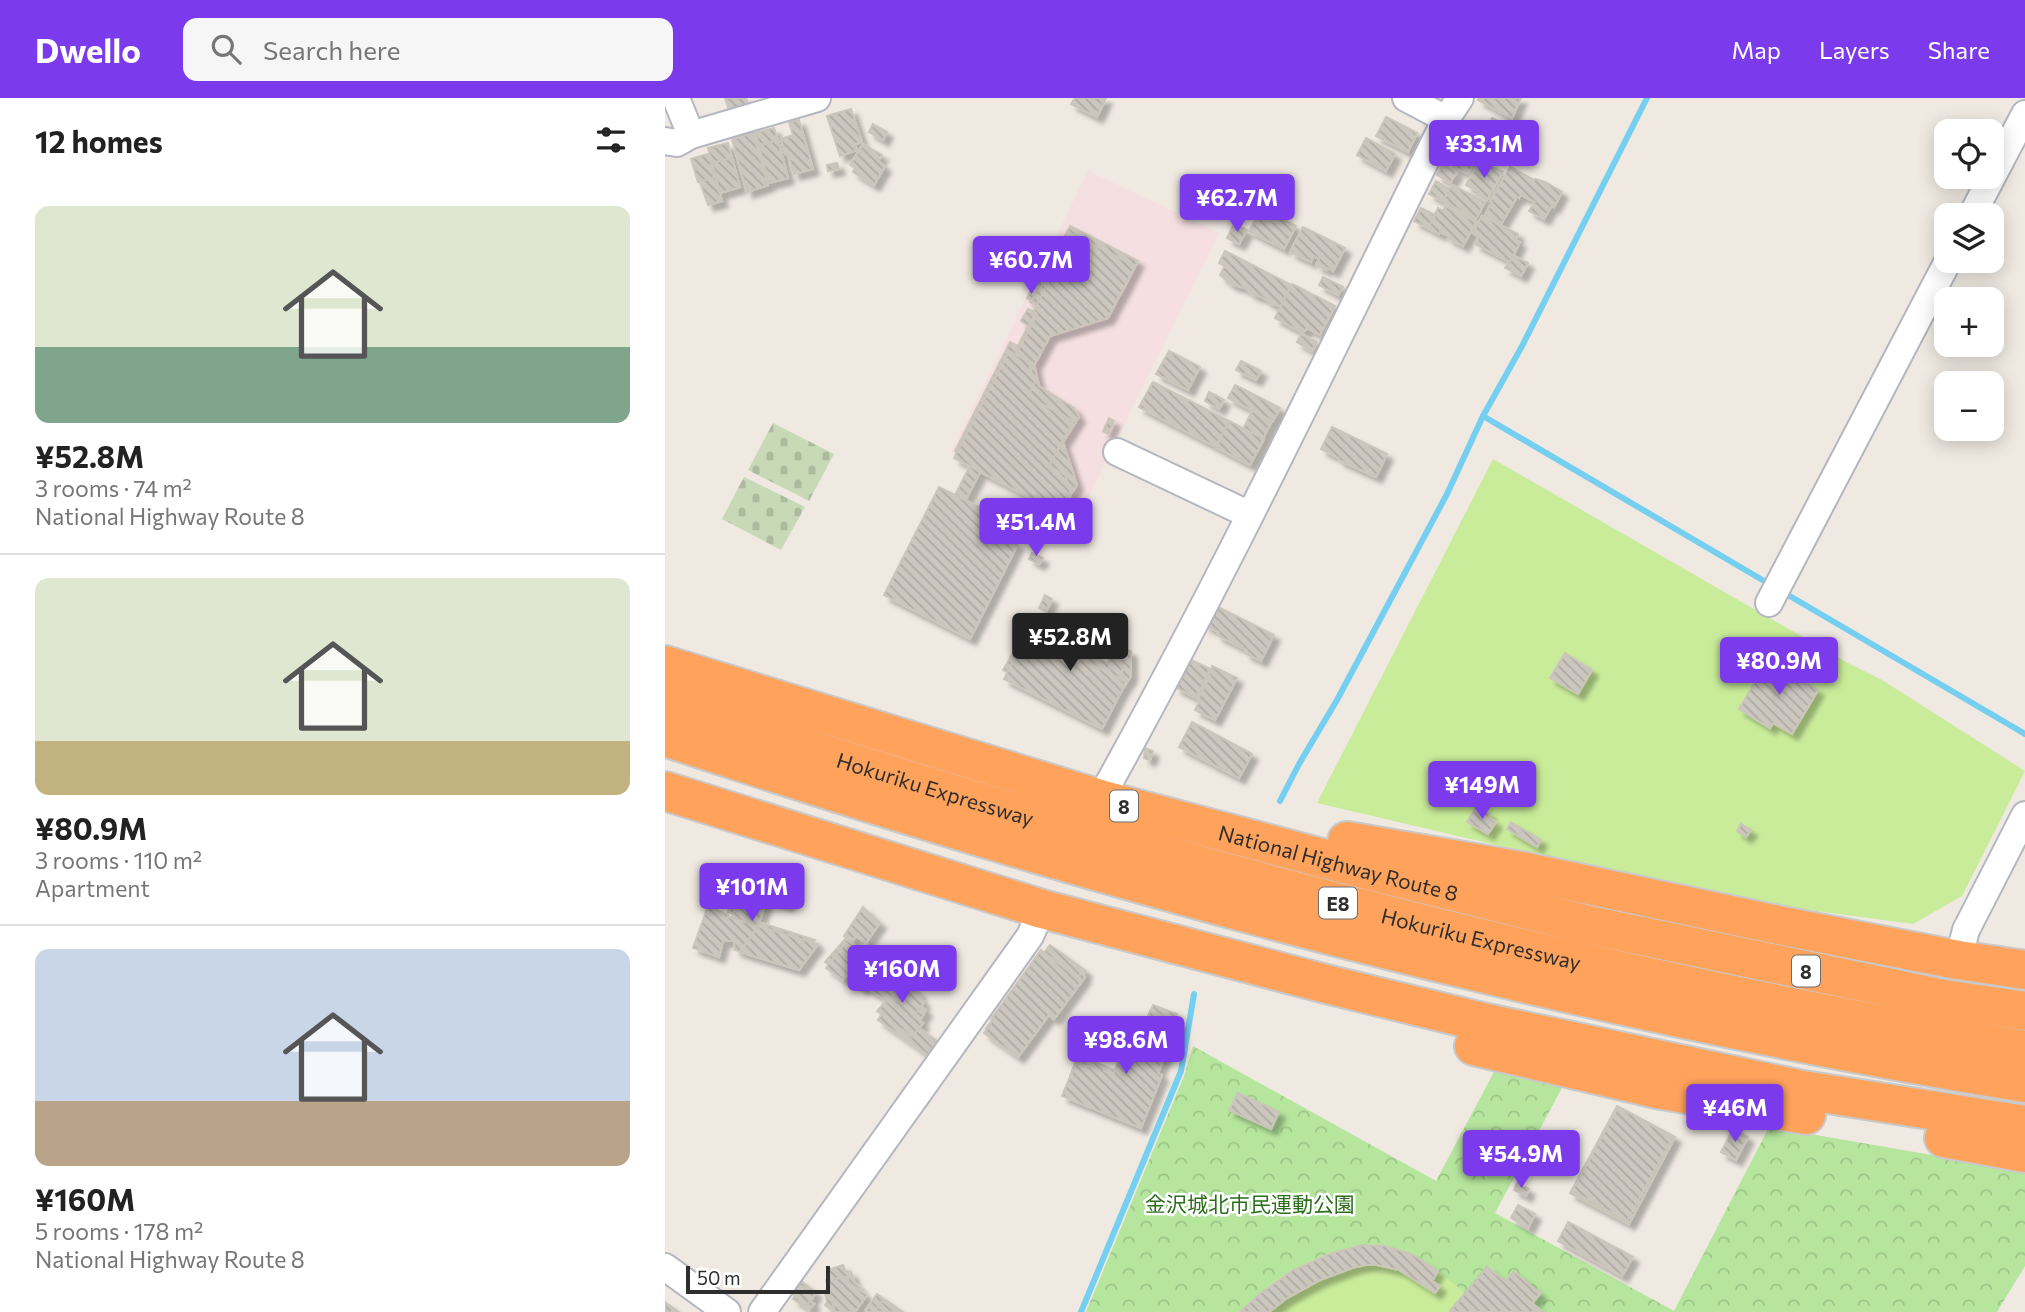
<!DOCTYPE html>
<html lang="en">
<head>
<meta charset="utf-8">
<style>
	body { margin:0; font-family:Commissioner,"Noto Sans JP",sans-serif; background:#f6f6f6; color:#222; height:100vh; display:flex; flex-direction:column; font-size:26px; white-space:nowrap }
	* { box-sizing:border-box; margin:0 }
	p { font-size:23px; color:#767676 }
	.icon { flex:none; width:38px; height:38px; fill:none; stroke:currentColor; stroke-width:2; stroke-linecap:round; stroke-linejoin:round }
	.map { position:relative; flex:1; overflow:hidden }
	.sheet { display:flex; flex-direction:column; background:#fff; width:665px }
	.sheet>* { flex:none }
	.buttons { position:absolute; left:1269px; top:21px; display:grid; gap:14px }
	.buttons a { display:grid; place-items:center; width:70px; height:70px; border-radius:14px; background:#fff; box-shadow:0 4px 18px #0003; font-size:35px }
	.scale { position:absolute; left:21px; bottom:18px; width:144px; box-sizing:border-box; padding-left:7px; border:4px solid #2e2e2e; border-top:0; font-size:19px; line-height:24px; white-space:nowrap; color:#2e2e2e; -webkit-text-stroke:5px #fff; paint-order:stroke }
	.price { position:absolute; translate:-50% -60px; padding:0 16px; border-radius:7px; background:#7c3aed; color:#fff; font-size:23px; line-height:46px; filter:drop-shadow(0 2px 4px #0008) }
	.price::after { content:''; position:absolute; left:50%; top:42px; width:21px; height:16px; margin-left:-10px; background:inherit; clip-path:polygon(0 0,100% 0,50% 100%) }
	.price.active { background:#222; color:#fff }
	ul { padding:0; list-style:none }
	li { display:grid; align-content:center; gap:14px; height:371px; padding:0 35px }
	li+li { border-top:2px solid #e0e0e0 }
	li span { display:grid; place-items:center; height:217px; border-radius:14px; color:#555 }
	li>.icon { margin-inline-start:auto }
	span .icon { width:126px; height:126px; fill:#fffc; stroke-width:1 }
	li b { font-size:30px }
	h2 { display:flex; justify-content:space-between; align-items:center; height:84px; padding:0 35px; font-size:30px }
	header { display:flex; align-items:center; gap:42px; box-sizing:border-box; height:98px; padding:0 35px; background:#7c3aed; color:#fff }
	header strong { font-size:33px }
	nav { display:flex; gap:38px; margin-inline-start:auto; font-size:24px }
	.search { width:490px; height:63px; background:#f6f6f6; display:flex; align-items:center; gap:18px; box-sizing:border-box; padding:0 24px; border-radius:14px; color:#767676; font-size:26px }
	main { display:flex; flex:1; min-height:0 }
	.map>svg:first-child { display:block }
	.medical { fill:#f5dfe0 }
	.cemetery { fill:url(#cemetery-stones) }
	.park { fill:url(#park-crowns) }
	.pitch { fill:#c9ec9a }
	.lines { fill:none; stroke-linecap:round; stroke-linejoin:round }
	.stream { stroke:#75cff0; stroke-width:6 }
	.building { fill:url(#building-back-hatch); stroke:#cbc5ba; stroke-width:2; filter:url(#shadow) }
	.minor-casing { stroke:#b4b7c1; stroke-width:30 }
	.highway-casing { stroke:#c9c9c9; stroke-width:42 }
	.minor { stroke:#fff; stroke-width:26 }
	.highway { stroke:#ffa35c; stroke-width:38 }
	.labels { text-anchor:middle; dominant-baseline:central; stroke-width:5; stroke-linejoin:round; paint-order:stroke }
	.shield { fill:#fff; stroke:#6d6d6d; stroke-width:2 }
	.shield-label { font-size:19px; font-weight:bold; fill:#2e2e2e }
	.street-label { font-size:21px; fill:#2e2e2e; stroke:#fff }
	.park-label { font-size:21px; fill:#2c6e1b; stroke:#fff }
</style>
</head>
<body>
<header>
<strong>Dwello</strong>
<div class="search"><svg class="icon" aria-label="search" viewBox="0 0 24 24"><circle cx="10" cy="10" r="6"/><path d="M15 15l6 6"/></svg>Search here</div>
<nav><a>Map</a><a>Layers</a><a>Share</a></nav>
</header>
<main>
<section class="sheet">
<h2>12 homes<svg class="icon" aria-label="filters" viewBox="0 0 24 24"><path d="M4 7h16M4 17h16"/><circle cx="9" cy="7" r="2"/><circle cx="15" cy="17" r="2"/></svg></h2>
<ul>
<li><span style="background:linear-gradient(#dfe7d0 65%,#7fa58c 0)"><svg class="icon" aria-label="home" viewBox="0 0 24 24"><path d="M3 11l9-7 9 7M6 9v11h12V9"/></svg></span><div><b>¥52.8M</b><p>3 rooms · 74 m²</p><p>National Highway Route 8</p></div></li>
<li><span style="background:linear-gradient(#dfe7d0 75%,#c2b280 0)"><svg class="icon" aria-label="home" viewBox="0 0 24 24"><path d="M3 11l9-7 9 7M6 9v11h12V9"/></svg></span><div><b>¥80.9M</b><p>3 rooms · 110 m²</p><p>Apartment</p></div></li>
<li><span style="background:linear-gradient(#c9d6e8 70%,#b9a48a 0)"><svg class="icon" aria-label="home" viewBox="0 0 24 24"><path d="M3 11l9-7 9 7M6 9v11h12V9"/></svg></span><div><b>¥160M</b><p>5 rooms · 178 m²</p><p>National Highway Route 8</p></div></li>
</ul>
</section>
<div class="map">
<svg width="1360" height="1214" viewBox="0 0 1360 1214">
	<defs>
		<pattern id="cemetery-stones" width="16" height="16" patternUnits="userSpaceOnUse" patternTransform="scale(1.75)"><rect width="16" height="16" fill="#c8d9b8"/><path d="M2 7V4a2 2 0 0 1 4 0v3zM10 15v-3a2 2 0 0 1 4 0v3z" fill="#acbb9e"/></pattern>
		<pattern id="park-crowns" width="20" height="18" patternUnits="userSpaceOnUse" patternTransform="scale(1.75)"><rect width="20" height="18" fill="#b6e59e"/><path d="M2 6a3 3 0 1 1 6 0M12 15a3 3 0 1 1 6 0" fill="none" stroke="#9dc588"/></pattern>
		<pattern id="building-back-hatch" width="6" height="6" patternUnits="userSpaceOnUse" patternTransform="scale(1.75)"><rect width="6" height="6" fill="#cbc7bf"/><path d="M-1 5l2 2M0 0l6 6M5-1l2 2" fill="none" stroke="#afaba4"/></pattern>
		<filter id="shadow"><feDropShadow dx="6" dy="6" stdDeviation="2" flood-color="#0004"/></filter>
	</defs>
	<rect width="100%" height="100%" fill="#efe9e1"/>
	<path class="medical" d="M423,73L554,135L412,422L286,354Z"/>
	<g class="cemetery">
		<path d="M108,325L169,356L144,403L83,372Z"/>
		<path d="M79,379L140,409L116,452L57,421Z"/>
	</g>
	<path class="park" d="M528,948L771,1083L830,972L898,988L830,1115L1009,1213L1104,1029L1360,1073V1168L1332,1214H421L519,978Z"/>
	<g class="pitch">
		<path d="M828,361L1183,565L1217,582L1360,673L1297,798L1248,826L1105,807L1024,792L652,705Z"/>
		<path d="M712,1146C751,1152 771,1171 800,1195L822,1169L840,1184L849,1174L875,1196L867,1206L877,1214H576C608,1176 663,1148 712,1146Z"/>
	</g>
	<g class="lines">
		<g class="stream">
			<path d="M818,318L1106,487"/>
			<path d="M1118,494L1360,636"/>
			<path d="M615,703L634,666L672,602L782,396L818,318L856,250L982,0"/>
			<path d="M416,1214L516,973L529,896"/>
		</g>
	</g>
	<g class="building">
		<path d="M60,0H81L86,14L67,21Z"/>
		<path d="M410,0H441L432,19L406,6Z"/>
		<path d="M814,0H856L847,20L813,2Z"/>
		<path d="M186,11L197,44L190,46L192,52L175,58L162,18Z"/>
		<path d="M721,19L752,35L743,54L711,38Z"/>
		<path d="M827,20L841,27L835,37L822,30Z"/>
		<path d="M134,22L148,71L129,76L123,55L120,56L116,41L128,37L124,24Z"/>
		<path d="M208,26L222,34L218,42L204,34Z"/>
		<path d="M109,30L113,42L94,47L90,35Z"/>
		<path d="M88,35L103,87L82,94L67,41Z"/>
		<path d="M701,40L730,56L721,73L692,57Z"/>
		<path d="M113,42L123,80L104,85L94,48Z"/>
		<path d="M791,44L814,57L803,76L780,64Z"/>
		<path d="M63,45L67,60L47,65L43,50Z"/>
		<path d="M198,46L217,57L213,63L220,68L209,87L188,74L190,70L185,67Z"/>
		<path d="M43,56L50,79L33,84L26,61Z"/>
		<path d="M67,60L75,89L55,95L47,65Z"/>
		<path d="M172,65L174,71L163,73L162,67Z"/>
		<path d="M813,65L821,69L822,66L838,74L822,102L812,97L814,94L801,87Z"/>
		<path d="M778,66L792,74L785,85L772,77Z"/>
		<path d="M845,69L869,82L870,81L880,84L897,94L889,109L887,107L879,121L864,113L870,104L856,97L854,100L852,99L836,126L820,117L827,104L825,103Z"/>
		<path d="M50,79L57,103L43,107L35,84Z"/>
		<path d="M771,83L785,91L778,103L764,96Z"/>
		<path d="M787,87L820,104L811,121L778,103Z"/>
		<path d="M780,108L811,124L798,148L783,140L784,138L775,134L774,136L763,130L773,110L778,113Z"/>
		<path d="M756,110L770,117L763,130L749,123Z"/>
		<path d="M593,116L608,124L611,118L631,128L619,151L584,133Z"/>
		<path d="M817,118L853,136L850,142L855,144L845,164L810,146L814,139L808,135Z"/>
		<path d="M569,126L582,132L574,146L562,140Z"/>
		<path d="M405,128L473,163L455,198L388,214L367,257L374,288L409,310L414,319L398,344L412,387L397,409L290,353L345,244L353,248L373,208L365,204Z"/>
		<path d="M638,129L680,150L668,173L663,170L661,172L651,167L654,161L649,158L646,164L625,154Z"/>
		<path d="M408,136L470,168L443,220L385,238L370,266L351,257L372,216L368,214Z"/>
		<path d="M560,153L626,187L616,208L607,206L597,199L587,196L580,190L566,186L555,177L560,168L554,165Z"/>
		<path d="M849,158L863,165L856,178L840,170Z"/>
		<path d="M373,175L381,179L374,193L366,189Z"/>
		<path d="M658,179L678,189L673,197L654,187Z"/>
		<path d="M627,186L670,208L655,237L642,230L638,235L610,220Z"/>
		<path d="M366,192L371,195L367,203L362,200Z"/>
		<path d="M363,211L371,215L364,228L356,223Z"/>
		<path d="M636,236L652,244L647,253L632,244Z"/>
		<path d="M344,253L363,263L370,284L363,298L408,323L384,368L400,377L406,397L396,416L289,360Z"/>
		<path d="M504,253L535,269L523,292L491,276Z"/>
		<path d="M576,263L596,273L591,282L571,272Z"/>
		<path d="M488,284L564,323L551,349L474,309Z"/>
		<path d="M570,287L615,310L608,323L563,300Z"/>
		<path d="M544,294L559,302L554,311L540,303Z"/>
		<path d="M587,313L607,323L598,341L578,331Z"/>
		<path d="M444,320L449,323L443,336L438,333Z"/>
		<path d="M564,323L599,341L585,367L551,349Z"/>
		<path d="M667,329L722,356L711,379L674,362V360L656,351Z"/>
		<path d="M305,368L315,374L300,403L290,397Z"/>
		<path d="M274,389L329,417L322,430L353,446L305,541L219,497Z"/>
		<path d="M367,455L378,460L374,466L364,461Z"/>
		<path d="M380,497L387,501L381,513L374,510Z"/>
		<path d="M549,507L609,537L596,563L580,555L582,552L552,537L554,534L539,527Z"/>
		<path d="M364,527L450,569L451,550L466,553V578L436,625L338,572Z"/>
		<path d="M363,534L461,584L437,631L339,581Z"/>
		<path d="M443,555L456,562L458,582L445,576Z"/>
		<path d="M900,555L927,572L913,596L885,580Z"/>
		<path d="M1105,559L1136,577L1134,581L1153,592L1127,636L1108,625L1105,630L1074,611Z"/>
		<path d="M524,561L545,571L531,600L510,589Z"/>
		<path d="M547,568L572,580L550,622L530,612L535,602L533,601L545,578L543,577Z"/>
		<path d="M527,624L587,656L574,680L514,649Z"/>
		<path d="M480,650L488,653L485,662L479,660Z"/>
		<path d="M810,711L817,716L819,713L825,716L823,719L831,724L823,736L802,724Z"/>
		<path d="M846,724L876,742L872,749L842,731Z"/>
		<path d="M1076,726L1086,732L1081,739L1072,733Z"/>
		<path d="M79,768L127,785L119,804L96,796L90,823L150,842L129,869L70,852L69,843H58L54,859L28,850L43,808L63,817L62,819L76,822L78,819L63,814Z"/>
		<path d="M81,775L128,789L122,807L102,801L93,828L67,820Z"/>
		<path d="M198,809L215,825L201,845L191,838L187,844L179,838Z"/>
		<path d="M93,828L149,845L153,846L134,872L75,854Z"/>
		<path d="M180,841L219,866L204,889L182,874L180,878L160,864Z"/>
		<path d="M180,845L213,869L197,891L190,885L191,883L181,877L178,882L161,870Z"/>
		<path d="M385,847L421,873L390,917L386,914L356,955L321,930Z"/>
		<path d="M376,852L413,880L416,875L420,879L389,921L384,917L353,959L319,935L328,922L326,921Z"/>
		<path d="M213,871L218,874L220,871L240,885L238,888L256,900L252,906L261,912L253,926L248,923L247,925L272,943L263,957L213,922L220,911L231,918L235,912L201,889Z"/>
		<path d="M228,876L255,895L253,899L259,904L249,919L258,925L247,939L212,913L221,903L233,910L235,905L215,892Z"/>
		<path d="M488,907L512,916L469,1023L429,1009L434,991L405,978L413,957L459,976Z"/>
		<path d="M485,913L513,924L493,975L497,977L476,1030L397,998L411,964L425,969L427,963L441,969L439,973L448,977L453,963L465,964Z"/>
		<path d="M573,995L614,1014L606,1031L564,1012Z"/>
		<path d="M952,1008L1010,1039L964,1126L905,1095Z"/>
		<path d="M953,1009L1008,1039L962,1123L907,1093Z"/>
		<path d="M1068,1031L1083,1039L1071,1062L1056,1054Z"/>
		<path d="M852,1085L864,1091L861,1098L849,1092Z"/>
		<path d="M853,1107L870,1116L863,1130L846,1120Z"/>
		<path d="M903,1124L968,1159L957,1178L893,1143Z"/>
		<path d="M698,1147L721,1148L748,1157L773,1173L767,1183L775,1188L770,1195L734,1172L712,1167H700L687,1170L655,1182L622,1200L604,1214H575L596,1195L628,1172L667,1155Z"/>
		<path d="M178,1167L181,1174H186L190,1185L196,1190L178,1214H169L160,1207L162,1204L160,1194L165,1186L163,1172Z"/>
		<path d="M822,1169L841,1184L849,1174L875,1196L867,1206L877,1214H792L788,1210Z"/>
		<path d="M822,1169L843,1186L878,1214H787L785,1213Z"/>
		<path d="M849,1174L875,1195L867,1205L840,1183Z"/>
		<path d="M183,1179V1184L202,1197L190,1214H170L161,1182Z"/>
		<path d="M135,1182L150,1194L144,1202L149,1206L144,1211L125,1194Z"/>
		<path d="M137,1188L150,1196L141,1209L128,1201Z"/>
		<path d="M212,1196L238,1214H203L201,1212Z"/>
		<path d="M217,1203L232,1214H209Z"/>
		<path d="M0,1204L14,1214H0Z"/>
	</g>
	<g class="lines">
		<defs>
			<g id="minor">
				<path d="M11,0L26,37"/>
				<path d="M781,21L795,0"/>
				<path d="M0,43L12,45L26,37L152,0"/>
				<path d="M1307,117L1360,16"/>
				<path d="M452,354L585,417"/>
				<path d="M1104,505L1283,163"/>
				<path d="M435,701C559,479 668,249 781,21L741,0"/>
				<path d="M1293,862L1301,832L1360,717"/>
				<path d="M0,1169L62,1214"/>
				<path d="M97,1214L365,838L377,811"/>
			</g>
			<g id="highway">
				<path id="s1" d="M0,567L435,701L713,775L924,827L1279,901L1360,913"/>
				<path id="s2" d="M0,604C444,752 898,875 1360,952"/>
				<path d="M0,639C444,787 898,910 1360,985"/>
				<path d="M0,693L377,811L665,887L817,924L1138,992L1360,1027"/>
				<path d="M682,743L862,774L1113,827L1293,862L1360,872"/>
				<path d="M809,948L992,991L1141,1017"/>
				<path d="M1279,1040L1360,1055"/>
			</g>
		</defs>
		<use href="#minor" class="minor-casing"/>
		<use href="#highway" class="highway-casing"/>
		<use href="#minor" class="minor"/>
		<use href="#highway" class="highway"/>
	</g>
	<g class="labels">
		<g class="shield">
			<rect x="445" y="692.5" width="28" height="31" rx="5"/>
			<rect x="654" y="789.5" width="38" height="31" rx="5"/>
			<rect x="1127" y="857.5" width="28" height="31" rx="5"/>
		</g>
		<g class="shield-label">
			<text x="459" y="708">8</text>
			<text x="673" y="805">E8</text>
			<text x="1141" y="873">8</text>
		</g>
		<g class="street-label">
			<text stroke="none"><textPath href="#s2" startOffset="284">Hokuriku Expressway</textPath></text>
			<text stroke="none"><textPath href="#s1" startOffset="702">National Highway Route 8</textPath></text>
			<text stroke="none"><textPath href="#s2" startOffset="850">Hokuriku Expressway</textPath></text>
		</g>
		<g class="park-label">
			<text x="585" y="1105">金沢城北市民運動公園</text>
		</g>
	</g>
</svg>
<div class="buttons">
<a><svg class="icon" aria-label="locate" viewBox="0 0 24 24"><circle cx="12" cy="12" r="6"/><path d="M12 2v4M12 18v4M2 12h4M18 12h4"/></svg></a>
<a><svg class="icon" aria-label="layers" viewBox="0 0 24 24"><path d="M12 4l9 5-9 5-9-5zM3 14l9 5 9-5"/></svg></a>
<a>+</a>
<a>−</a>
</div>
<div class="scale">50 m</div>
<b class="price" style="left:819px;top:82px">¥33.1M</b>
<b class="price" style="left:572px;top:136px">¥62.7M</b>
<b class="price" style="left:366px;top:198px">¥60.7M</b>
<b class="price" style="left:371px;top:460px">¥51.4M</b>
<b class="price active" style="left:405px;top:575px">¥52.8M</b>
<b class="price" style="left:1114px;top:599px">¥80.9M</b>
<b class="price" style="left:817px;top:723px">¥149M</b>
<b class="price" style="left:87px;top:825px">¥101M</b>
<b class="price" style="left:237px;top:907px">¥160M</b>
<b class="price" style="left:461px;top:978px">¥98.6M</b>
<b class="price" style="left:1070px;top:1046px">¥46M</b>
<b class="price" style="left:856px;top:1092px">¥54.9M</b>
</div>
</main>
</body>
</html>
